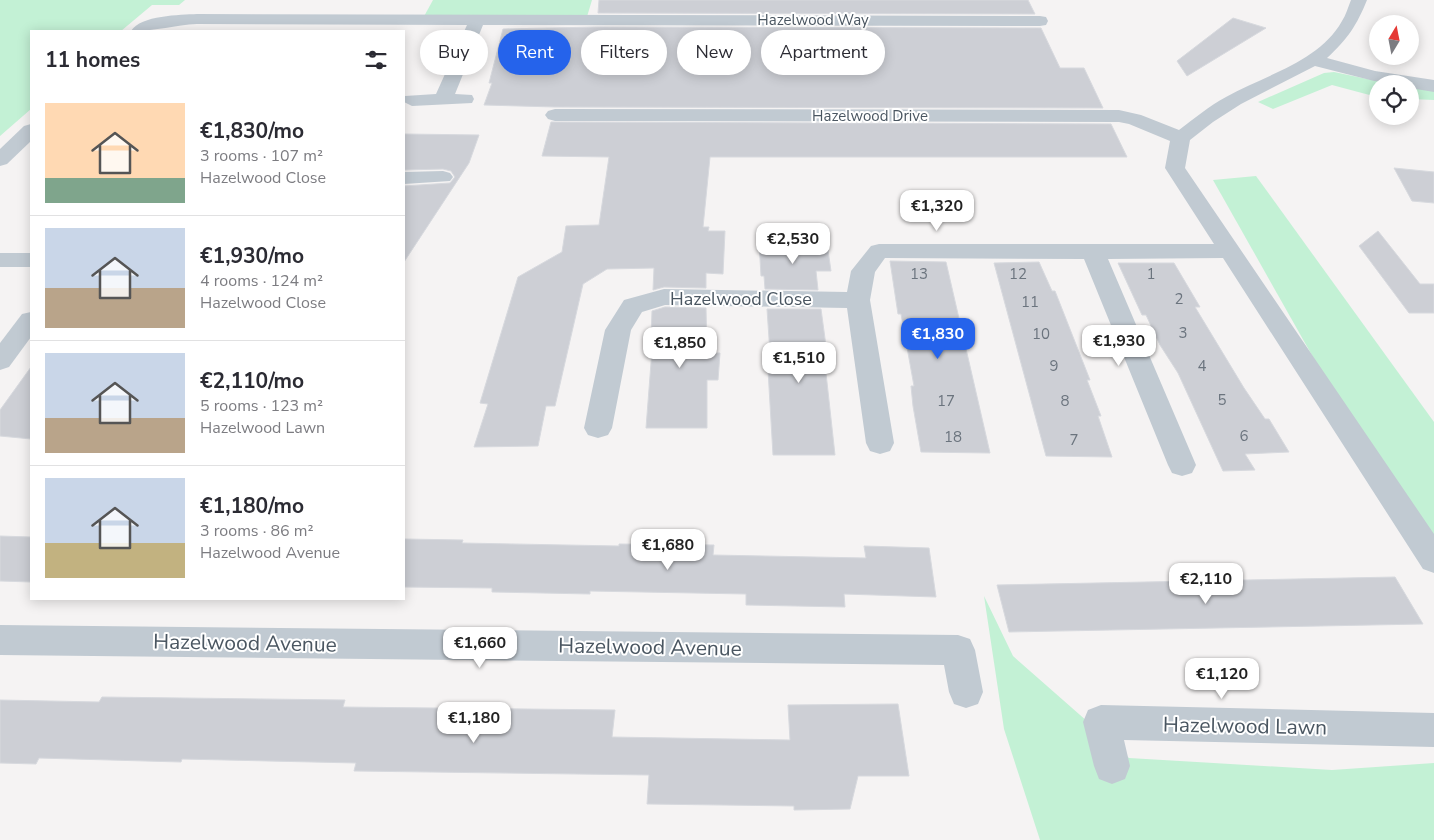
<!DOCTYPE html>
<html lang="en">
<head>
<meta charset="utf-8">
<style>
	body { margin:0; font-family:"Nunito Sans",sans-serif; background:#f7f7f7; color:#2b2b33; height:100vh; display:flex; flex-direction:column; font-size:19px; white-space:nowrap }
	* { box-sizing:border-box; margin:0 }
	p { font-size:16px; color:#7c7c81 }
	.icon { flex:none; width:28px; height:28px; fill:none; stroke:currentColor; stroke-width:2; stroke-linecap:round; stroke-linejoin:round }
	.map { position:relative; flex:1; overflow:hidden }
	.panel { position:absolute; left:30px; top:30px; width:375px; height:570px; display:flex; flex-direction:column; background:#fff; border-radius:0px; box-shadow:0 2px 12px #0003 }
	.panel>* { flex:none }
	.top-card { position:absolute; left:420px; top:30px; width:475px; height:45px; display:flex; gap:10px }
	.needle { width:32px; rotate:10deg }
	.fabs { position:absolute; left:1369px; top:15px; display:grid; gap:10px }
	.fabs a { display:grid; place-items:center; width:50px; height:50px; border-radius:50%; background:#fff; box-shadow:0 2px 12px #0003; font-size:25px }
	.price { position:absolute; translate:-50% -42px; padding:0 11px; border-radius:10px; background:#fff; color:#222; font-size:16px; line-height:32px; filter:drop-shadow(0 1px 2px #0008) }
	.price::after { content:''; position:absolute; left:50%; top:30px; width:15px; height:11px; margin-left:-8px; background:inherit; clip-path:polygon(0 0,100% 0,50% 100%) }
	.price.current { background:#2563eb; color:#fff }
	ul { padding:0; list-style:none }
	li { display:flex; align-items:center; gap:15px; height:125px; padding:0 15px }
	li+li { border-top:1px solid #e1e1e2 }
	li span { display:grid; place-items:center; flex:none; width:140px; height:100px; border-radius:0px; color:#555 }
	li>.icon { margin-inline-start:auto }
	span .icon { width:60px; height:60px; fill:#fffc; stroke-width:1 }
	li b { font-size:21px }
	h2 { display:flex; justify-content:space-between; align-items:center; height:60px; padding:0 15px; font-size:21px }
	.pill { padding:0 18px; border-radius:22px; background:#fff; box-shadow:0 2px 12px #0003; font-size:18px; line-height:45px }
	.pill.current { background:#2563eb; color:#fff }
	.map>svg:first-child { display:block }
	.green { fill:#c3f1d5 }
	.building { fill:#cdcfd5; stroke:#d7d9de }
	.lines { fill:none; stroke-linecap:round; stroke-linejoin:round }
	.street { fill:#c1cad2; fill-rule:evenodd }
	.labels { text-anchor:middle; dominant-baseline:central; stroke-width:4; stroke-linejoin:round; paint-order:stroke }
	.far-street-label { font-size:15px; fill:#4a5661; stroke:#fff }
	.number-label { font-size:15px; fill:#6b747e }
	.street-label { font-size:18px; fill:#4a5661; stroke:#fff }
	.near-street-label { font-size:21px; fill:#4a5661; stroke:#fff }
</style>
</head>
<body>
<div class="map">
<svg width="1434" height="840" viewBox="0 0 1434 840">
	<rect width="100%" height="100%" fill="#f5f3f3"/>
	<g class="green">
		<path d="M0,0H185L179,5H152L121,31H31V109L0,136Z"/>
		<path d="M433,0H592L586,20H422Z"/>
		<path d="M1334,72L1391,84H1378L1377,97L1332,85L1273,109L1258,102L1324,73Z"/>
		<path d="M1410,87L1434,91V100L1410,99Z"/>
		<path d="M1256,176L1434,422V554L1383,481L1213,180Z"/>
		<path d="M984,596L1013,656L1129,758L1332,770L1434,763V840H1040L1004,729Z"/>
	</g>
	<g class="building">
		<path d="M599,0H1028L1035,14L598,13Z"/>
		<path d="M1233,18L1266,28L1187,76L1177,61Z"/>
		<path d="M596,27L1041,28L1060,68H1084L1103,108L555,107L484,105L492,83H489L503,29Z"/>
		<path d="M551,122L1111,124L1127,157H710L703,227H709L708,231H725L723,274L706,273V288L664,287L653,290L654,268L607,269L583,284L555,406H546L538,446L474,447L488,404L480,403L518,277L562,252L566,226L599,225L609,157L542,156Z"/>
		<path d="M404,134L479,135L469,163L404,262V186L450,183L455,177L451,171L443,169L404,170Z"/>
		<path d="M1394,168L1434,172V203L1412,201Z"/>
		<path d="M1378,231L1420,284H1434V313H1409L1359,246Z"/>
		<path d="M759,242L827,243L831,271H816L818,290L765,289L764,276H761Z"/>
		<path d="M890,261L946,262L990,453L921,452L913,406L911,386H914L901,314H898Z"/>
		<path d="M1039,262L1052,291H1055L1090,380H1087L1101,416H1098L1112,457L1046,456L994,263Z"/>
		<path d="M1118,263H1174L1200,307H1195L1244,388L1265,419H1269L1289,452L1245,454L1255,470L1223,471L1178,373L1160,345L1146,315H1142Z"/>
		<path d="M665,307L706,308L707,353H720L718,380H707V428H646L653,337H651L652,311Z"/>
		<path d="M767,309H821L826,346H823L835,455H773L767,353H770Z"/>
		<path d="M31,367V439L0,436V410Z"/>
		<path d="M0,536L31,537V582L0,581Z"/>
		<path d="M404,539L463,540L462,543L619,546V544L714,545L713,555L866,558L864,546L929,548L936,597L844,594L845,607L746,605V594L590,591V594L492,592V588L404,587Z"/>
		<path d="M1395,577L1423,624L1009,632L997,585Z"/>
		<path d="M102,697L345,700L343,707L615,710L612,737L790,740L788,705L898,704L909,776H858L850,809L794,810V806L647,804L649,775L354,771L356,763L182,759L181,762L39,758L36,764L0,763V700L99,702Z"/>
	</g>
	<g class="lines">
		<g class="street">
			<path d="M1351,0H1367C1357,25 1347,40 1327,58L1375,71L1434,80V92L1410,88V84L1374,81L1315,66L1241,104L1213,122L1190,140L1185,168L1434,534V573L1423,569L1223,258L1108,259L1196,465L1192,473L1182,476L1172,473L1168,465L1084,259L885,258L875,272L870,300L894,443L890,451L880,454L870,451L866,443L847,308L665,305L642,312L631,330L612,428L608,435L598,438L588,435L584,428L605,330L624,300L664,289L847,292L851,271L871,246L879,244H1214L1165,168L1170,141L1129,124L1119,122L555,121L548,119L545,115L548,111L555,109L1119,110L1141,115L1179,130C1195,118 1209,106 1226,97C1265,75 1319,62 1342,21C1346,15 1348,7 1351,0Z"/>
			<path d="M197,14L1040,16L1046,17L1048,21L1046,25L1040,26L483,25L455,94L472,95L474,99L472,103L412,106L404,102L405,96L436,94L467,25L197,24C174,25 152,32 131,31C141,15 180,15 197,14Z"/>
			<path d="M31,124V141L7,164L0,166V149L24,126Z"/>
			<path d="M443,171L450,173L453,177L450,181L404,184V172Z"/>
			<rect x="0" y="253" width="31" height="14"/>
			<path d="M31,312V337L9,367L0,370V343L22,314Z"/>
			<path d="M0,625L958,635L970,639L975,650L983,692L978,704L966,708L954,704L949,692L944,665L0,655Z"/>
			<path d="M1101,705L1434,713V747L1124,740L1130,766L1125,779L1112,784L1099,779L1094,766L1083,722L1088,710Z"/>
		</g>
	</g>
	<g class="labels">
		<g class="far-street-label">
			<text x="813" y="20">Hazelwood Way</text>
			<text x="870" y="116">Hazelwood Drive</text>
		</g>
		<g class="number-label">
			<text x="919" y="274">13</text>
			<text x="1018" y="274">12</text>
			<text x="1151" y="274">1</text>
			<text x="1179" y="299">2</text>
			<text x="1030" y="302">11</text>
			<text x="1183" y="333">3</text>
			<text x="1041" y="334">10</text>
			<text x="1054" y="366">9</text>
			<text x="1202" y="366">4</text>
			<text x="1222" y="400">5</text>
			<text x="946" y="401">17</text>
			<text x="1065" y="401">8</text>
			<text x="1244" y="436">6</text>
			<text x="953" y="437">18</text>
			<text x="1074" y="440">7</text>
		</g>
		<g class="street-label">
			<text x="741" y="299">Hazelwood Close</text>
		</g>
		<g class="near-street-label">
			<text transform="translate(245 643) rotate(1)">Hazelwood Avenue</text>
			<text transform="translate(650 647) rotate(1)">Hazelwood Avenue</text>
			<text transform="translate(1245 726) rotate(1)">Hazelwood Lawn</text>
		</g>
	</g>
</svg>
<div class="fabs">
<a><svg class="needle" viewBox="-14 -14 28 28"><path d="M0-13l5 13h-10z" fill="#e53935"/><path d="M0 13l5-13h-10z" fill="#7c7c81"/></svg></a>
<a><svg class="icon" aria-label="locate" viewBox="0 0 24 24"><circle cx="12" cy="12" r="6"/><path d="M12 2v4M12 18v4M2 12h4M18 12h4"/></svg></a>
</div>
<b class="price" style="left:937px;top:232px">€1,320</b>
<b class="price" style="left:793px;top:265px">€2,530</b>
<b class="price current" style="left:938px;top:360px">€1,830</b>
<b class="price" style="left:1119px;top:367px">€1,930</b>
<b class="price" style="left:680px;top:369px">€1,850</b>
<b class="price" style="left:799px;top:384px">€1,510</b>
<b class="price" style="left:668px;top:571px">€1,680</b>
<b class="price" style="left:1206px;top:605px">€2,110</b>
<b class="price" style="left:480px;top:669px">€1,660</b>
<b class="price" style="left:1222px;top:700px">€1,120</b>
<b class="price" style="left:474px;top:744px">€1,180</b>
<div class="top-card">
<a class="pill">Buy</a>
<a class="pill current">Rent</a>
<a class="pill">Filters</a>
<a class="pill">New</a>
<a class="pill">Apartment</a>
</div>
<section class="panel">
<h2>11 homes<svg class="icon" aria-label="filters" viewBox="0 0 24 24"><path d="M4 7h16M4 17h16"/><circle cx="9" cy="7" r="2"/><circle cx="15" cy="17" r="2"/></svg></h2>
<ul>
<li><span style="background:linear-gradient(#ffd9b3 75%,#7fa58c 0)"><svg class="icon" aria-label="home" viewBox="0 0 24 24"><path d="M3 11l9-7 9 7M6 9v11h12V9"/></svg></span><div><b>€1,830/mo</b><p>3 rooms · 107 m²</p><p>Hazelwood Close</p></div></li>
<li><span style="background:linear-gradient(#c9d6e8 60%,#b9a48a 0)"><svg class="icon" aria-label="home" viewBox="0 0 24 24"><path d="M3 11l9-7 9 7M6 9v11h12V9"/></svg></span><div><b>€1,930/mo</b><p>4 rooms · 124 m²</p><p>Hazelwood Close</p></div></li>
<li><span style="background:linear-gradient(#c9d6e8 65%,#b9a48a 0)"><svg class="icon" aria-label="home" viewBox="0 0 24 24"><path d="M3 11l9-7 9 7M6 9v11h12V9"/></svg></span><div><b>€2,110/mo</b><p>5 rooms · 123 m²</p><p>Hazelwood Lawn</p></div></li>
<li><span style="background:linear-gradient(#c9d6e8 65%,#c2b280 0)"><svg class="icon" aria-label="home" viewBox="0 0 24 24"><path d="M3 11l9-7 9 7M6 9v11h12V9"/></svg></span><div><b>€1,180/mo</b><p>3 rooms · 86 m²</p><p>Hazelwood Avenue</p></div></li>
</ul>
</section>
</div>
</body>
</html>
